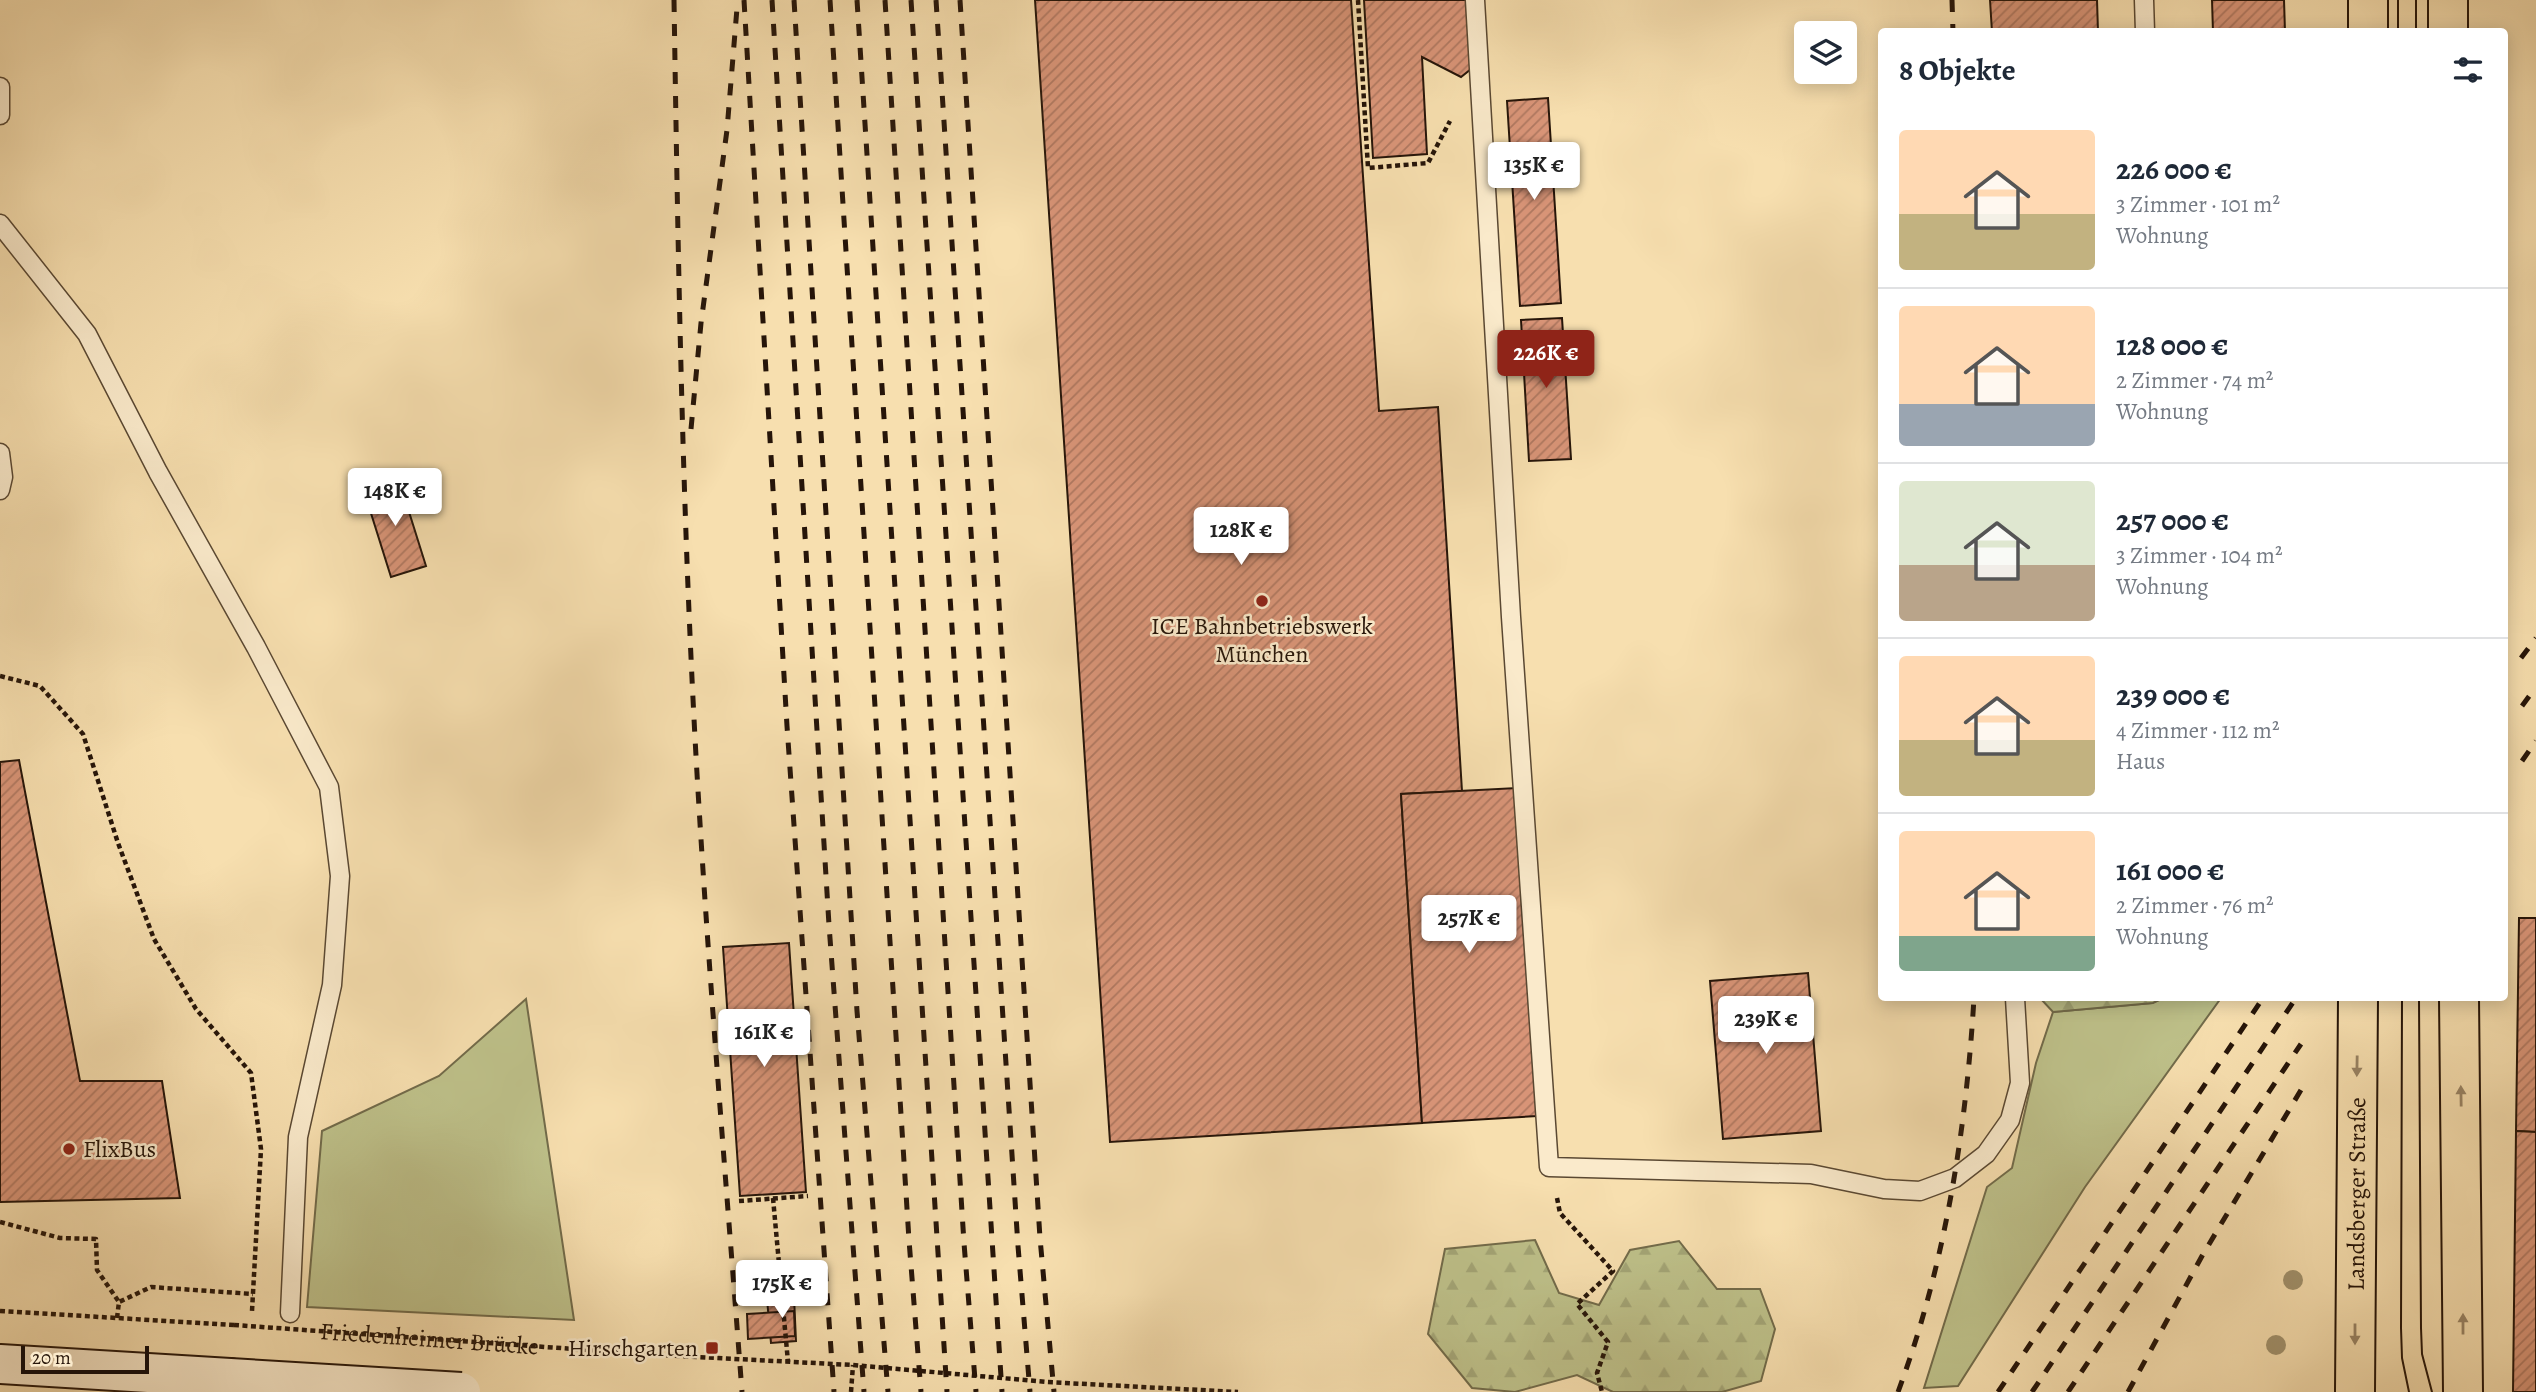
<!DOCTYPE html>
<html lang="de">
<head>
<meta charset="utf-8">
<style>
	body { margin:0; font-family:Alegreya,serif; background:#f2f2f3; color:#1f2937; height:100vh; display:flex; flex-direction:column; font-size:26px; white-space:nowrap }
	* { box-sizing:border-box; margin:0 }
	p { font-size:23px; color:#747a83 }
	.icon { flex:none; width:38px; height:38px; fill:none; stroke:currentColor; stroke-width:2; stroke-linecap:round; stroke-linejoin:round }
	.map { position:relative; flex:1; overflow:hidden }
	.side { position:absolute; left:1878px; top:28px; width:630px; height:973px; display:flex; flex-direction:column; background:#fff; border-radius:7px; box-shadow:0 4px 18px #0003 }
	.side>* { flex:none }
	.tools { position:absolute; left:1794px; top:21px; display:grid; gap:14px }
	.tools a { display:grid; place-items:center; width:63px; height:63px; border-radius:7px; background:#fff; box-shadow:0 4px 18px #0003; font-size:35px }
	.scale { position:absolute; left:21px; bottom:18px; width:128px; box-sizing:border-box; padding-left:7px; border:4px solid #261509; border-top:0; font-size:19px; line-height:24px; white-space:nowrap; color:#261509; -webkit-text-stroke:5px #faeacb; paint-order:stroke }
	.price { position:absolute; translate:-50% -60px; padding:0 16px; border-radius:7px; background:#fff; color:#222; font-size:23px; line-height:46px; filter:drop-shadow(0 2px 4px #0008) }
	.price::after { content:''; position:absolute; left:50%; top:42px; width:21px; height:16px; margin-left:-10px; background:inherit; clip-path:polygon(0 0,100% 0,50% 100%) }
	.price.active { background:#8f2418; color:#fff }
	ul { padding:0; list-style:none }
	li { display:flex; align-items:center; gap:21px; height:175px; padding:0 21px }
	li+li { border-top:2px solid #e0e1e3 }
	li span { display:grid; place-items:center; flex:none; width:196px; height:140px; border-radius:7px; color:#555 }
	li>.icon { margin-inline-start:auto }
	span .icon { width:84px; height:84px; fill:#fffc; stroke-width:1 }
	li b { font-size:30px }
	h2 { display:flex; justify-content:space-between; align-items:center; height:84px; padding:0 21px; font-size:30px }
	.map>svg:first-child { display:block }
	.grass { fill:#bec18a; stroke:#726b4a; stroke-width:2 }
	.forest { fill:url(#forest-firs); stroke:#726b4a; stroke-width:2 }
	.building { fill:url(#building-hatch); stroke:#261509; stroke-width:2 }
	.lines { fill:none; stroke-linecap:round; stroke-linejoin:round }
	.service-casing { stroke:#5a4832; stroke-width:21 }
	.secondary-casing { stroke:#261509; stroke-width:42 }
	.primary-casing { stroke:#261509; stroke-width:42 }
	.path { stroke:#261509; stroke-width:4.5; stroke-dasharray:5 3.5; stroke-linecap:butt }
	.service { stroke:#faeacb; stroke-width:18 }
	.secondary { stroke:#faeacb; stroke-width:38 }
	.primary { stroke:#f7dfaf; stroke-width:38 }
	.tram { stroke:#261509; stroke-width:2 }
	.rail { stroke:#261509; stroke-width:5; stroke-dasharray:12 12; stroke-linecap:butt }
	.secondary-bridge-casing { stroke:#261509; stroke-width:42; stroke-linecap:butt }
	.path-bridge { stroke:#261509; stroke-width:4.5; stroke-dasharray:5 3.5; stroke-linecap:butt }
	.secondary-bridge { stroke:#faeacb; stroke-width:38 }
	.tree { fill:#a1916c }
	.oneway { fill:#998464 }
	.poi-dot { fill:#8f2418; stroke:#faeacb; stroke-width:2.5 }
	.labels { text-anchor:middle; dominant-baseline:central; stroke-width:5; stroke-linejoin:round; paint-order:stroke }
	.poi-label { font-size:24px; fill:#261509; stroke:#faeacb }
	.street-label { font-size:24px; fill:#261509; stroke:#faeacb }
</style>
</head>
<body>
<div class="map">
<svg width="2536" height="1392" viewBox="0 0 2536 1392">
	<defs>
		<pattern id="forest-firs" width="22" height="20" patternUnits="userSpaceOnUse" patternTransform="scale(1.75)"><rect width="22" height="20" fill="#bec18a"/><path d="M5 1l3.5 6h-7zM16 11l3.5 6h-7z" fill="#a3a576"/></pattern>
		<pattern id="building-hatch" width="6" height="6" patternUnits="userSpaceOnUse" patternTransform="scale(1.75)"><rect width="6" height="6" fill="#d89477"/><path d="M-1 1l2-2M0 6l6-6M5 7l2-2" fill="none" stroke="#af7860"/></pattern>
	</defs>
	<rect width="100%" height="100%" fill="#f7dfaf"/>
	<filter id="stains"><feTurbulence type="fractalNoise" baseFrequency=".00286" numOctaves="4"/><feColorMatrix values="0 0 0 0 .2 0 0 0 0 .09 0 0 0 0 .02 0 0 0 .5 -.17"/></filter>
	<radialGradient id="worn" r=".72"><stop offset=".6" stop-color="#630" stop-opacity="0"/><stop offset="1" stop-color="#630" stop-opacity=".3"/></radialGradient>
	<g class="grass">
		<path d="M2163,998H2221L2085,1187L1958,1386L1924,1388L1987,1187L2012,1168L2036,1063L2053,1012L2152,1003Z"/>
		<path d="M526,999L574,1320L307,1307L322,1131L439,1076Z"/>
	</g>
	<g class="forest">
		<path d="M2040,998H2163L2153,1003L2053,1012Z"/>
		<path d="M1535,1240L1559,1293L1599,1305L1630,1250L1679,1241L1717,1289H1760L1775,1329L1761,1381L1722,1392H1613L1577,1375L1515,1392L1472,1388L1428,1334L1445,1249Z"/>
	</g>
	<g class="building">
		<path d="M1035,0H1351L1379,411L1438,407L1462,791L1401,794L1422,1123L1110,1142Z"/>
		<path d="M1364,0H1466L1471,69L1461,77L1422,57L1427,154L1373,158Z"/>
		<path d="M1990,0H2097L2098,32H1992Z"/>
		<path d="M2212,0H2284L2285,32H2213Z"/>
		<path d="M1548,98L1561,303L1520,306L1507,101Z"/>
		<path d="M1562,318L1571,459L1529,461L1521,320Z"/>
		<path d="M399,480L426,566L391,577L364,491Z"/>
		<path d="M19,760L80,1081H162L180,1198L0,1202V762Z"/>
		<path d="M1517,788L1537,1116L1422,1123L1401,794Z"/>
		<path d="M2519,918H2536V1132L2516,1131Z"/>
		<path d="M789,943L806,1192L740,1196L723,947Z"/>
		<path d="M1808,973L1821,1131L1723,1139L1710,981Z"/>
		<path d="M2516,1131L2536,1132V1392H2513Z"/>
		<path d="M794,1297L796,1341L771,1343L767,1299Z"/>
		<path d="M794,1311L795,1336L748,1339L747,1314Z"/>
	</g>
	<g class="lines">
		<defs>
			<g id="service">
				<path d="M1475,0L1511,617L1549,1167L1811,1174L1884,1189L1920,1191L1955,1178L1986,1154L2010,1120L2020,1083L2015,998"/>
				<path d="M2144,0L2145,32"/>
				<path d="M0,87V115"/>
				<path d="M0,224L87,334L158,472L256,647L329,787L340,876L332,985L298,1137L290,1313"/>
				<path d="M0,453L3,477L0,490"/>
			</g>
			<path id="secondary" d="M0,1364L230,1378"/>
			<g id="primary">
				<path d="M2448,0V32"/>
				<path d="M2368,32V0"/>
				<path d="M2459,998L2463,1392"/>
				<path id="s1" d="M2355,1392L2358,998"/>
			</g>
		</defs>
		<use href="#service" class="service-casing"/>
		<use href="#secondary" class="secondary-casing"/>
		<use href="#primary" class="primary-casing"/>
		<g class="path">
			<path d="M1358,0L1368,168L1428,163L1450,121"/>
			<path d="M0,676L40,686L83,734L118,843L154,939L196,1009L251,1073L261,1149L252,1311"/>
			<path d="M773,1198L788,1362"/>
			<path d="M1557,1198L1560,1213L1613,1271L1577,1304L1608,1342L1597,1373L1602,1392"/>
			<path d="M739,1201L808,1196"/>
			<path d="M0,1222L60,1238L96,1239L97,1270L119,1302"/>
			<path d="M0,1311L234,1325"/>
			<path d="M117,1318L119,1302L151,1287L253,1294"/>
			<path d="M851,1392L853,1365"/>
		</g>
		<use href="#service" class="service"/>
		<use href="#secondary" class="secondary"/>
		<use href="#primary" class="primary"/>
		<g class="tram">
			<path d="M2398,0V32"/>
			<path d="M2416,0V32"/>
			<path d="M2402,998L2401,1328L2402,1358L2409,1392"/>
			<path d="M2419,998L2421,1328L2422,1354L2432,1392"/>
		</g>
		<g class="rail">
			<path d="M674,0C678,252 682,504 696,756C708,968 726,1180 742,1392"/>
			<path d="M744,0L787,726L834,1392"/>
			<path d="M772,0L829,925L864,1392"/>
			<path d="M794,0L857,1011L888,1392"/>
			<path d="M830,0L909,1240L921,1392"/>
			<path d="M857,0L947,1392"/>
			<path d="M885,0L964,1243L976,1392"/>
			<path d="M911,0L1002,1392"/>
			<path d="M936,0L1018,1246L1030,1392"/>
			<path d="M960,0L1040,1238L1054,1392"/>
			<path d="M1952,0L1953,32"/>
			<path d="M691,429L701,323L727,130L737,8"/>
			<path d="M2521,658L2536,638"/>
			<path d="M2522,706L2536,687"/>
			<path d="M2522,761L2536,741"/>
			<path d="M1898,1392C1945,1266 1966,1131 1974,998"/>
			<path d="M1998,1392L2263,998"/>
			<path d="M2032,1392L2296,998"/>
			<path d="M2068,1392L2301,1044"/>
			<path d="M2128,1392L2202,1256L2301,1090"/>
		</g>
		<defs>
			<path id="secondary-bridge" d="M230,1378L461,1392"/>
		</defs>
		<use href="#secondary-bridge" class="secondary-bridge-casing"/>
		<path class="path-bridge" id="s2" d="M234,1325L659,1355L853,1365L1047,1382L1238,1392"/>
		<use href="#secondary-bridge" class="secondary-bridge"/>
	</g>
	<g class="tree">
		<circle cx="2293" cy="1280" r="10"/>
		<circle cx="2276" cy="1345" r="10"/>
	</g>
	<defs><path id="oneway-solid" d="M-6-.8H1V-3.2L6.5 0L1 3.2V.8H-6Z" transform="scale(1.75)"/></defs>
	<g class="oneway">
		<use href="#oneway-solid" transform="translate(2357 1066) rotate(91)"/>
		<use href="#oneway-solid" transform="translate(2461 1096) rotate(-91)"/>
		<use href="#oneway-solid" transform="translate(2463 1324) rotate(-90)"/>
		<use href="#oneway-solid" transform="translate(2355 1334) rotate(90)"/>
	</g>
	<g class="poi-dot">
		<circle cx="1262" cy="601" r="7"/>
		<circle cx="69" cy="1149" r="7"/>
		<rect x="705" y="1341" width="14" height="14" rx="3.5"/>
	</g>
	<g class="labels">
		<g class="poi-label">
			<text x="1262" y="626">ICE Bahnbetriebswerk<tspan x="1262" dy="28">München</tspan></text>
			<text x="83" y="1149" text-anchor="start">FlixBus</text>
			<text x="698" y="1348" text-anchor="end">Hirschgarten</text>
		</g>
		<g class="street-label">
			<text stroke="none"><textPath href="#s1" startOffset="198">Landsberger Straße</textPath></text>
			<text stroke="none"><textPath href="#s2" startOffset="196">Friedenheimer Brücke</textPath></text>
		</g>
	</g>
	<rect width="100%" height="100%" filter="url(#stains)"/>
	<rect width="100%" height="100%" fill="url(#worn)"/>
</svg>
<div class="tools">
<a><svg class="icon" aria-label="layers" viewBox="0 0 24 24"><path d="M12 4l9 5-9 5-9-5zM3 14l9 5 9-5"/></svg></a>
</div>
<div class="scale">20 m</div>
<b class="price" style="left:1534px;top:202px">135K €</b>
<b class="price active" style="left:1546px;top:390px">226K €</b>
<b class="price" style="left:395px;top:528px">148K €</b>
<b class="price" style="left:1241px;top:567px">128K €</b>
<b class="price" style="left:1469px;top:955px">257K €</b>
<b class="price" style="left:1766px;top:1056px">239K €</b>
<b class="price" style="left:764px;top:1069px">161K €</b>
<b class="price" style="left:782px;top:1320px">175K €</b>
<section class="side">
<h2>8 Objekte<svg class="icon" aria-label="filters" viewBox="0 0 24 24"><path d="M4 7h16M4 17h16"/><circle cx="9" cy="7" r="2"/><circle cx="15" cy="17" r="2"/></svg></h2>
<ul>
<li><span style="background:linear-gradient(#ffd9b3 60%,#c2b280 0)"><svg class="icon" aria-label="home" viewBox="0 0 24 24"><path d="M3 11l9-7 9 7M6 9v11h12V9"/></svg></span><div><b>226 000 €</b><p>3 Zimmer · 101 m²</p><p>Wohnung</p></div></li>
<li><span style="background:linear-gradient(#ffd9b3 70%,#9aa5b1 0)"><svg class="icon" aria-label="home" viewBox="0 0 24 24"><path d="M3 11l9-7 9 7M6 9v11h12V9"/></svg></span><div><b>128 000 €</b><p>2 Zimmer · 74 m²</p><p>Wohnung</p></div></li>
<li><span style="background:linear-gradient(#dfe7d0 60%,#b9a48a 0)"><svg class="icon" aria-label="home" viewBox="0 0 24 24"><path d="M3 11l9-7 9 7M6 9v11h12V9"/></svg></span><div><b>257 000 €</b><p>3 Zimmer · 104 m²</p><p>Wohnung</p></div></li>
<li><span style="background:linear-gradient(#ffd9b3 60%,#c2b280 0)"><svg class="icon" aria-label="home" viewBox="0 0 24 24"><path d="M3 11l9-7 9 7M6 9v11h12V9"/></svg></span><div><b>239 000 €</b><p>4 Zimmer · 112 m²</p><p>Haus</p></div></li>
<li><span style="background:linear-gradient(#ffd9b3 75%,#7fa58c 0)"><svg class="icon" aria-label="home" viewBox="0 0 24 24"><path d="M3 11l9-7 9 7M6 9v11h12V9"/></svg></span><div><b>161 000 €</b><p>2 Zimmer · 76 m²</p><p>Wohnung</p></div></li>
</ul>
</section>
</div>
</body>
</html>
